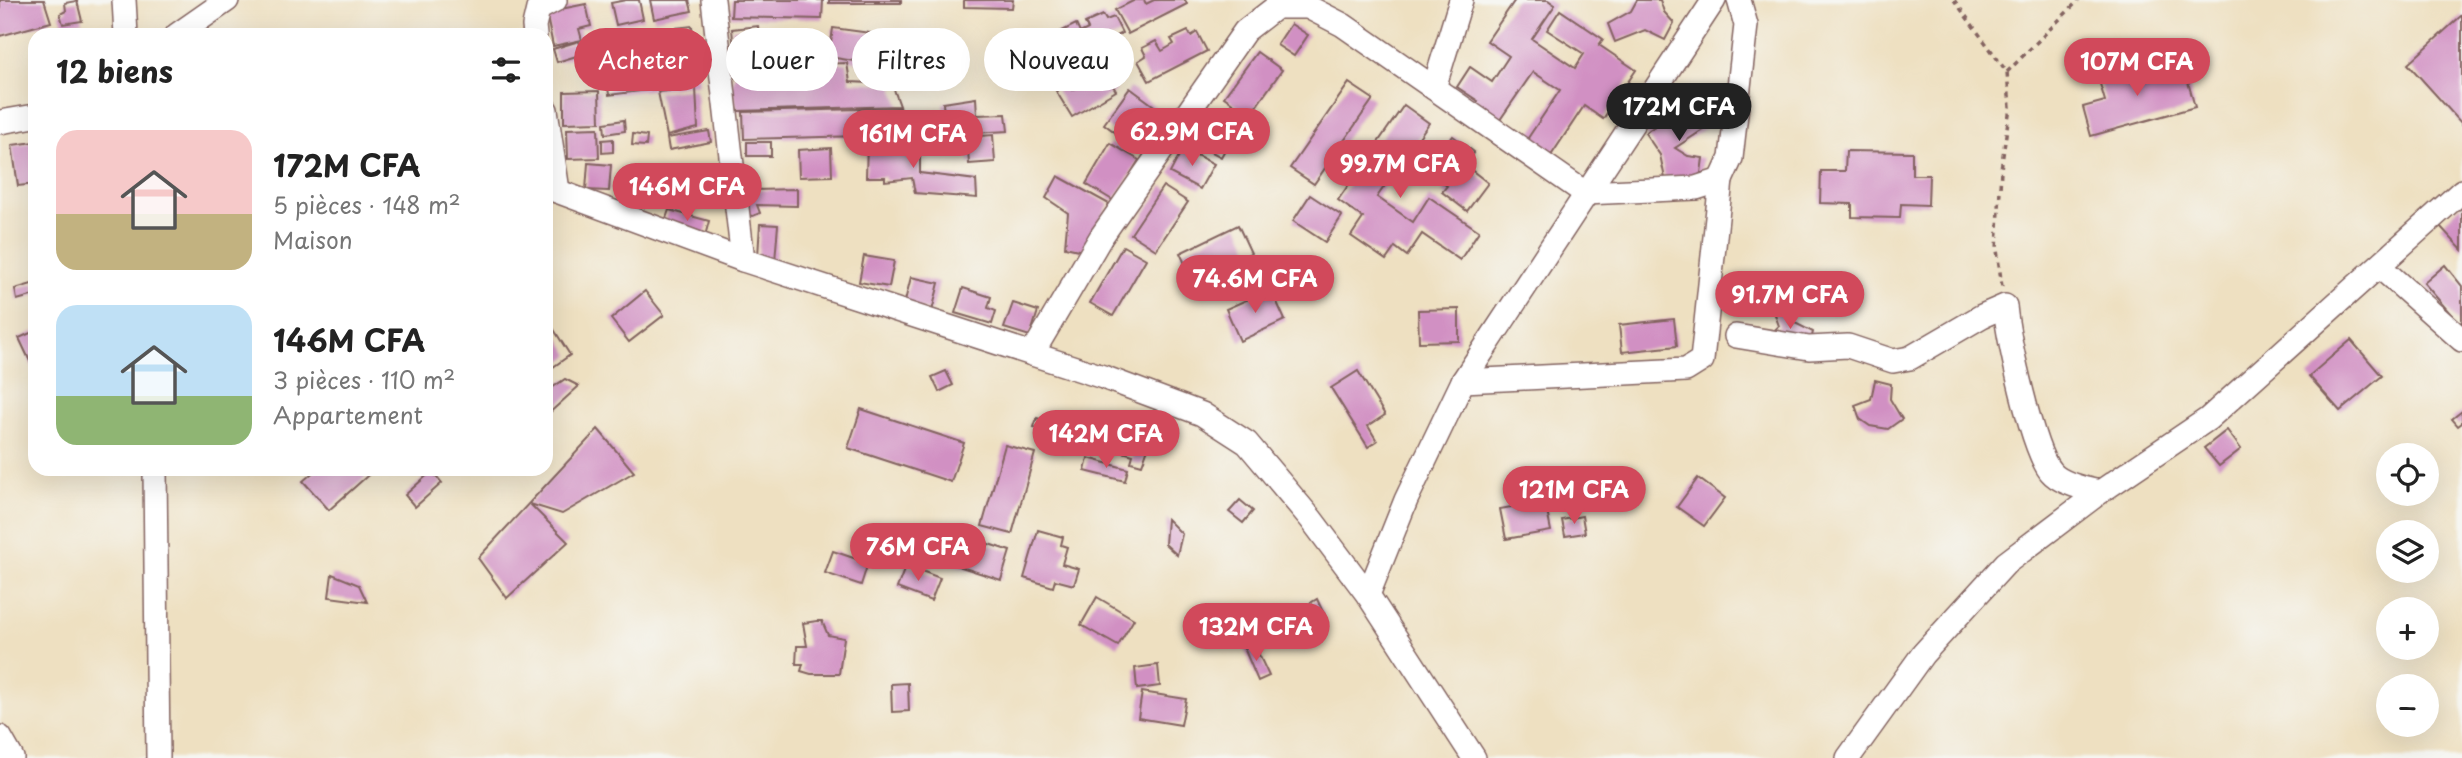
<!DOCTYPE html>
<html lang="fr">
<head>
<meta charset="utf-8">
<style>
	body { margin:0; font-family:"Playpen Sans",sans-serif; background:#f2f2f2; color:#222; height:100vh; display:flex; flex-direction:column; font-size:26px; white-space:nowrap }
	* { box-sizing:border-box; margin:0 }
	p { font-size:23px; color:#767676 }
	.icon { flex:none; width:38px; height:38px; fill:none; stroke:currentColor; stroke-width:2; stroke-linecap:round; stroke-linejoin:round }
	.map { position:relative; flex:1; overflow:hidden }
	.side { position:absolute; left:28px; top:28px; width:525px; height:448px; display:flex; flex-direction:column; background:#fff; border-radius:21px; box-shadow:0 7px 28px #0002 }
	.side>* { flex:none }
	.hud { position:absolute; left:574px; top:28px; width:665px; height:63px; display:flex; gap:14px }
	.controls { position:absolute; left:2376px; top:443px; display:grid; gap:14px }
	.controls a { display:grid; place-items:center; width:63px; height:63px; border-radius:50%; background:#fff; box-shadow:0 7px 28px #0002; font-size:35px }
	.price { position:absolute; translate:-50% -60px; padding:0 16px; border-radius:24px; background:#d1495b; color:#fff; font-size:23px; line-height:46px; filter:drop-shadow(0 2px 4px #0008) }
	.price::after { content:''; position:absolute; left:50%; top:42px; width:21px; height:16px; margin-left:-10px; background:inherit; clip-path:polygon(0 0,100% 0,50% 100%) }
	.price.current { background:#222; color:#fff }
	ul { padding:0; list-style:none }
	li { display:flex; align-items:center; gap:21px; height:175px; padding:0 28px }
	li span { display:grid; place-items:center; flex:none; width:196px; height:140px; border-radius:21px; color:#555 }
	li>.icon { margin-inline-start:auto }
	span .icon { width:84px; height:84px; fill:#fffc; stroke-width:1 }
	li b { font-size:30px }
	h2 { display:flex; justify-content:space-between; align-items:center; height:84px; padding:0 28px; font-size:30px }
	.pill { padding:0 24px; border-radius:32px; background:#fff; box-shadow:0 7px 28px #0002; font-size:24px; line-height:63px }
	.pill.current { background:#d1495b; color:#fff }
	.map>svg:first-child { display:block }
	.building { fill:#d190c3 }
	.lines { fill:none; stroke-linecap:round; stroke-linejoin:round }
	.minor-casing { stroke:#836360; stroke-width:26 }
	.path { stroke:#836360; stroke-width:3.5; stroke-dasharray:5 5; stroke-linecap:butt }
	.minor { stroke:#fff; stroke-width:23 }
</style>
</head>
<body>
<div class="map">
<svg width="2462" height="758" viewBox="0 0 2462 758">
	<rect width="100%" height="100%" fill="#f6f6f2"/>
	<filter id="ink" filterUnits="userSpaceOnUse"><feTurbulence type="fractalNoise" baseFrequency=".0143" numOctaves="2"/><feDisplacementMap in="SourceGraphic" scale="14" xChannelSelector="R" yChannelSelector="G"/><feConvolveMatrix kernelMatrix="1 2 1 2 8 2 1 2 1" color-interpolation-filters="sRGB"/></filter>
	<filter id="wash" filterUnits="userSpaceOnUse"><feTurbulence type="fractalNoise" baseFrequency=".00686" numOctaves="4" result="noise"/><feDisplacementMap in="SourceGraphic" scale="28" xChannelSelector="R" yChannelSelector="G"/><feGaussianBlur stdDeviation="1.57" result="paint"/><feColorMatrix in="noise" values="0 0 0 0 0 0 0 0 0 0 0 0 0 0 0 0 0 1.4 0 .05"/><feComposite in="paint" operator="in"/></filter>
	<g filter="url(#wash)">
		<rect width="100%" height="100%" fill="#eee0c1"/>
		<g id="blocks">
			<g class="building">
				<path d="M0,0H44L51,22L0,36Z"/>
				<path d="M626,0H639L643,19L616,25L611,3Z"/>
				<path d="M650,0H689L692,11L654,19Z"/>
				<path d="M732,0H823L822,19L731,17Z"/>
				<rect x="829" y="0" width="72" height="3"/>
				<path d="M964,0H1013L1012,8L964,7Z"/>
				<path d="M1135,0H1144L1146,4L1154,0H1185L1187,4L1128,34L1115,10Z"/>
				<path d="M1515,0H1548L1555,5L1532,39L1575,68L1584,54L1547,30L1560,10L1603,39L1599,45L1636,70L1603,119L1584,106L1548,160L1524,144L1560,90L1533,72L1495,127L1472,111L1478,101L1457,87L1470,67L1492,82L1509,56L1487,41Z"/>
				<path d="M1637,0H1660L1664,12L1674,23L1665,40L1645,30L1615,42L1608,24L1631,11Z"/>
				<path d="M77,1L82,21L63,24L60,14L66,11L65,3Z"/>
				<path d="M586,4L591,26L579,29L582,40L553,46L546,12Z"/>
				<path d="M1103,15L1106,20L1114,17L1122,33L1061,63L1051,44L1059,41L1056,34L1076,24L1080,33L1088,29L1085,23Z"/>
				<path d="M2462,15V124L2408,64Z"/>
				<path d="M1291,24L1308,35L1294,56L1277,45Z"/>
				<path d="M692,26L698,84L609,95L606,71L618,68L612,58L626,49L638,67L669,63L667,44H659L658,30Z"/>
				<path d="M758,26L761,57L735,60L732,29Z"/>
				<path d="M833,28L878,34L873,64L829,57Z"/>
				<path d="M1188,31L1191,36L1197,32L1207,51L1149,81L1138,61L1146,56L1142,48L1156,41L1162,51L1174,44L1171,39Z"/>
				<path d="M579,41L583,54L557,62L553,49Z"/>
				<path d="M1257,52L1282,70L1250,115L1224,97Z"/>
				<path d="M2159,60L2165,81L2186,75L2195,107L2091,136L2083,107L2105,101L2098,77Z"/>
				<path d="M847,63L850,82L892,84L900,106L738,111L731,88L737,67Z"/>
				<path d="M1096,70L1100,76L1106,73L1116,91L1072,117L1056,91L1069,84L1073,90L1083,84L1080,80Z"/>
				<path d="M1349,83L1373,99L1314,184L1290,168Z"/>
				<path d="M696,88L698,128L667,136L658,92Z"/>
				<path d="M1130,88L1169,117L1143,153L1104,124Z"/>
				<path d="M599,91L600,122L564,123V92Z"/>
				<path d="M976,98L977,115L1006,114L1008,131L973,133L972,125L945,127L943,103Z"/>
				<path d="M1695,98L1712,124L1675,148L1688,156L1703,158L1701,173L1684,189L1666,183L1660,155L1645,133Z"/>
				<path d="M1404,105L1429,123L1377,197L1413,222L1429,197L1479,231L1460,260L1422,234L1407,256L1395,247L1386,260L1351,236L1363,218L1338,200Z"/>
				<path d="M900,108V135L744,139L743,112Z"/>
				<path d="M1215,113L1238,126L1221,157L1197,144Z"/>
				<path d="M624,120L625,131L605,134L604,123Z"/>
				<path d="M598,128L599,158L568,159L567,129Z"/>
				<path d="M709,131L711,142L669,150L667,138Z"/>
				<path d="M633,134L647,136L646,146L632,145Z"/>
				<path d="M993,135L995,162L969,164L967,137Z"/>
				<path d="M1453,136L1474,152L1465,165L1488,183L1467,211L1442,192L1447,186L1423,167L1437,149L1441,152Z"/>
				<path d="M613,139V152L602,153V140Z"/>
				<path d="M35,142V184L18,186L12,145Z"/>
				<rect x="747" y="142" width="24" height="14"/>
				<path d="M867,142L920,144V173L976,180L977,198L915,193L912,178L885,181V177H866Z"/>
				<path d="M1110,143L1139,160L1114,201L1086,184Z"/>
				<path d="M831,148L832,176L799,177L798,150Z"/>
				<path d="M1183,148L1214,164L1200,189L1170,173Z"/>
				<path d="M1846,151L1912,152V175H1929L1928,205L1901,204L1900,218L1852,217V204L1820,203L1821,171H1845Z"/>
				<path d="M588,163L611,165L609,191L586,190Z"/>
				<path d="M1058,176L1109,204L1083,251L1065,247L1068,213L1046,198Z"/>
				<path d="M711,177L713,198L669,203L666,181Z"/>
				<path d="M1163,186L1188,202L1156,250L1131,234Z"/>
				<path d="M797,189V206L757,205L760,213L753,216L747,215L741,200L751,194V190Z"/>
				<path d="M1310,195L1342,216L1325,242L1293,221Z"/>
				<path d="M2462,205V250L2440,226Z"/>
				<path d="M669,210L709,221L705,236L664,224Z"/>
				<path d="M760,224L778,225L775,261L758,256Z"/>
				<path d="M1238,225L1251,253L1193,281L1180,253Z"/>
				<path d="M1123,246L1146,259L1113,316L1090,303Z"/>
				<path d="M864,256L894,261L889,287L859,282Z"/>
				<path d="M2445,265L2462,286V327L2424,283Z"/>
				<path d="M911,277L939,283L932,311L904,305Z"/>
				<path d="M35,283V295L17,300L15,289Z"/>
				<path d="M963,288L991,297L988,308L996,311L992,324L955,313Z"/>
				<path d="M1271,289L1285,320L1240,341L1226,309Z"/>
				<path d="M645,291L664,315L629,342L611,319Z"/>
				<path d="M1013,303L1038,311L1030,336L1004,328Z"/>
				<path d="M1789,307L1795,323L1813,332L1809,348L1763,341L1779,326L1774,312Z"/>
				<path d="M1459,309V341L1419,342L1418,310Z"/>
				<path d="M1674,319L1677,346L1622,352L1619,325Z"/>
				<path d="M553,328L570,355L546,372V333Z"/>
				<path d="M35,331V372L19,338Z"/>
				<path d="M2351,340L2382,376L2340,411L2309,376Z"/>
				<path d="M946,371L953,385L939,392L932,377Z"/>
				<path d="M1358,371L1385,415L1368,426L1377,441L1368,447L1331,388Z"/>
				<path d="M565,379L579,386L546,416V392Z"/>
				<path d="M1875,380L1891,384L1890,399L1902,419L1888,429L1870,426L1860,419L1855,405L1871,399Z"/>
				<path d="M861,409L964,443L951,482L848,448Z"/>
				<path d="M2462,411V423L2458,426L2452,419Z"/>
				<path d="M1037,418L1062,426L1060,435L1034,427Z"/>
				<path d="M1104,428L1139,438L1142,430L1153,434L1142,465L1131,462L1133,455L1099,445Z"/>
				<path d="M598,429L634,472L562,514L530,504L568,542L507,598L478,558Z"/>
				<path d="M2227,430L2241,449L2219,466L2204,448Z"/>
				<path d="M1005,445L1035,453L1012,534L982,526Z"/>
				<path d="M1088,458L1128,469L1125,481L1085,471Z"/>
				<path d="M317,469H375L329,510L303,481Z"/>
				<path d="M432,471L442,483L415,507L405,495Z"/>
				<path d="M1698,478L1725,498L1704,526L1677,507Z"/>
				<path d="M1240,500L1253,511L1243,523L1229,512Z"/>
				<path d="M1545,501L1551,531L1506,539L1500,509Z"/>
				<path d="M1582,516L1585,533L1565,536L1562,520Z"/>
				<path d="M1167,519L1182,534L1177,555L1165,544Z"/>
				<path d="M1038,530L1063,537L1061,545L1067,547L1062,564L1079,569L1074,585L1055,580L1053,587L1024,578Z"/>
				<path d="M952,532L1010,551L1001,580L943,561Z"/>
				<path d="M833,551L868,563L861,585L825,573Z"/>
				<path d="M906,565L940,578L931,601L897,588Z"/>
				<path d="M332,574L359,585L367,602L329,597Z"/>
				<path d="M1097,597L1134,619L1118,646L1081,625Z"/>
				<path d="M1317,599L1324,614L1310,622L1302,608Z"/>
				<path d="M817,621H822L828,635L844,638L839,674H811L801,671L803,664H796L797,646H807L803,623Z"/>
				<path d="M1254,644L1269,676L1258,681L1244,648Z"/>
				<path d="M1158,665L1160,686L1137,689L1135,668Z"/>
				<path d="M908,683L909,711L892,712L891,684Z"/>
				<path d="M1142,692L1186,699L1181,725L1138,718Z"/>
			</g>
		</g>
	</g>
	<g filter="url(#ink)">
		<use href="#blocks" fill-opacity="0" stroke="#836360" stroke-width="2"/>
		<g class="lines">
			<defs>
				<g id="minor">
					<path d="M124,0L126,35"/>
					<path d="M713,0L743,260"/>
					<path d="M177,35L227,0"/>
					<path d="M535,35L534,26L538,9L555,0"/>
					<path d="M1434,88L1461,0"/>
					<path d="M546,110L558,191"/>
					<path d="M0,122L35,116"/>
					<path d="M546,187L743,260L1103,377L1202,414L1247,443L1311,519L1368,595L1474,758"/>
					<path d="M2380,267L2462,340"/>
					<path d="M1736,336L1809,348L1848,346L1893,361L1910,358L1982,316L2005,306C2008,337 2032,451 2051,472C2060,483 2085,489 2100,492"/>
					<path d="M1032,354L1101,237L1245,31L1276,7H1308L1343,25L1585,193L1696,188L1721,180L1731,158L1746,25L1739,0"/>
					<path d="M1463,381L1686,370L1702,360L1721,180"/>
					<path d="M155,469L158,758"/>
					<path d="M1368,595L1406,500L1463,381L1714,0"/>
					<path d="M0,737L12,758"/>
					<path d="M1848,758L1923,654L2006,563L2100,492L2208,419L2462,191"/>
				</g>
			</defs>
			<use href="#minor" class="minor-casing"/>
			<g class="path">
				<path d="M1954,0L2007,72L2010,107L2001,169L1997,250L2002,287"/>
				<path d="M2007,72L2079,0"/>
			</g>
			<use href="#minor" class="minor"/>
		</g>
	</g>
</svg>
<div class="controls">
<a><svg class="icon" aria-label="locate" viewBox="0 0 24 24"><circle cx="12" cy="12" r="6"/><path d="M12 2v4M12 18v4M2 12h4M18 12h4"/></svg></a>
<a><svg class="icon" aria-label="layers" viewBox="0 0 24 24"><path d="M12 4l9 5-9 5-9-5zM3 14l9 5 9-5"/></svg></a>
<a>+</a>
<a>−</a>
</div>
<b class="price" style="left:2137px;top:98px">107M CFA</b>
<b class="price current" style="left:1679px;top:143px">172M CFA</b>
<b class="price" style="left:1192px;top:168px">62.9M CFA</b>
<b class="price" style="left:913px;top:170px">161M CFA</b>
<b class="price" style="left:1400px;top:200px">99.7M CFA</b>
<b class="price" style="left:687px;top:223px">146M CFA</b>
<b class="price" style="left:1255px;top:315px">74.6M CFA</b>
<b class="price" style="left:1790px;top:331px">91.7M CFA</b>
<b class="price" style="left:1106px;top:470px">142M CFA</b>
<b class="price" style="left:1574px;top:526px">121M CFA</b>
<b class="price" style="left:918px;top:583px">76M CFA</b>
<b class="price" style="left:1256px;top:663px">132M CFA</b>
<div class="hud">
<a class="pill current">Acheter</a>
<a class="pill">Louer</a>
<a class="pill">Filtres</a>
<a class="pill">Nouveau</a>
</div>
<section class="side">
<h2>12 biens<svg class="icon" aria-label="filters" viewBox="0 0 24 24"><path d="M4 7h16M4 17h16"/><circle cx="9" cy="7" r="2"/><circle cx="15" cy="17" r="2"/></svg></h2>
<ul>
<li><span style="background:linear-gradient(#f6c9c9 60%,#c2b280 0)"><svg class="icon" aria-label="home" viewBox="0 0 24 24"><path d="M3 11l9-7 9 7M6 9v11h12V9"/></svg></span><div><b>172M CFA</b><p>5 pièces · 148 m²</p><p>Maison</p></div></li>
<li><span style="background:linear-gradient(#bfe0f5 65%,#8fb573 0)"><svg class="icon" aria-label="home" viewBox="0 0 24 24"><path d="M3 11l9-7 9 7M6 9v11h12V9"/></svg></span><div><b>146M CFA</b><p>3 pièces · 110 m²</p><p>Appartement</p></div></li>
</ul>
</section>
</div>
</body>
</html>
